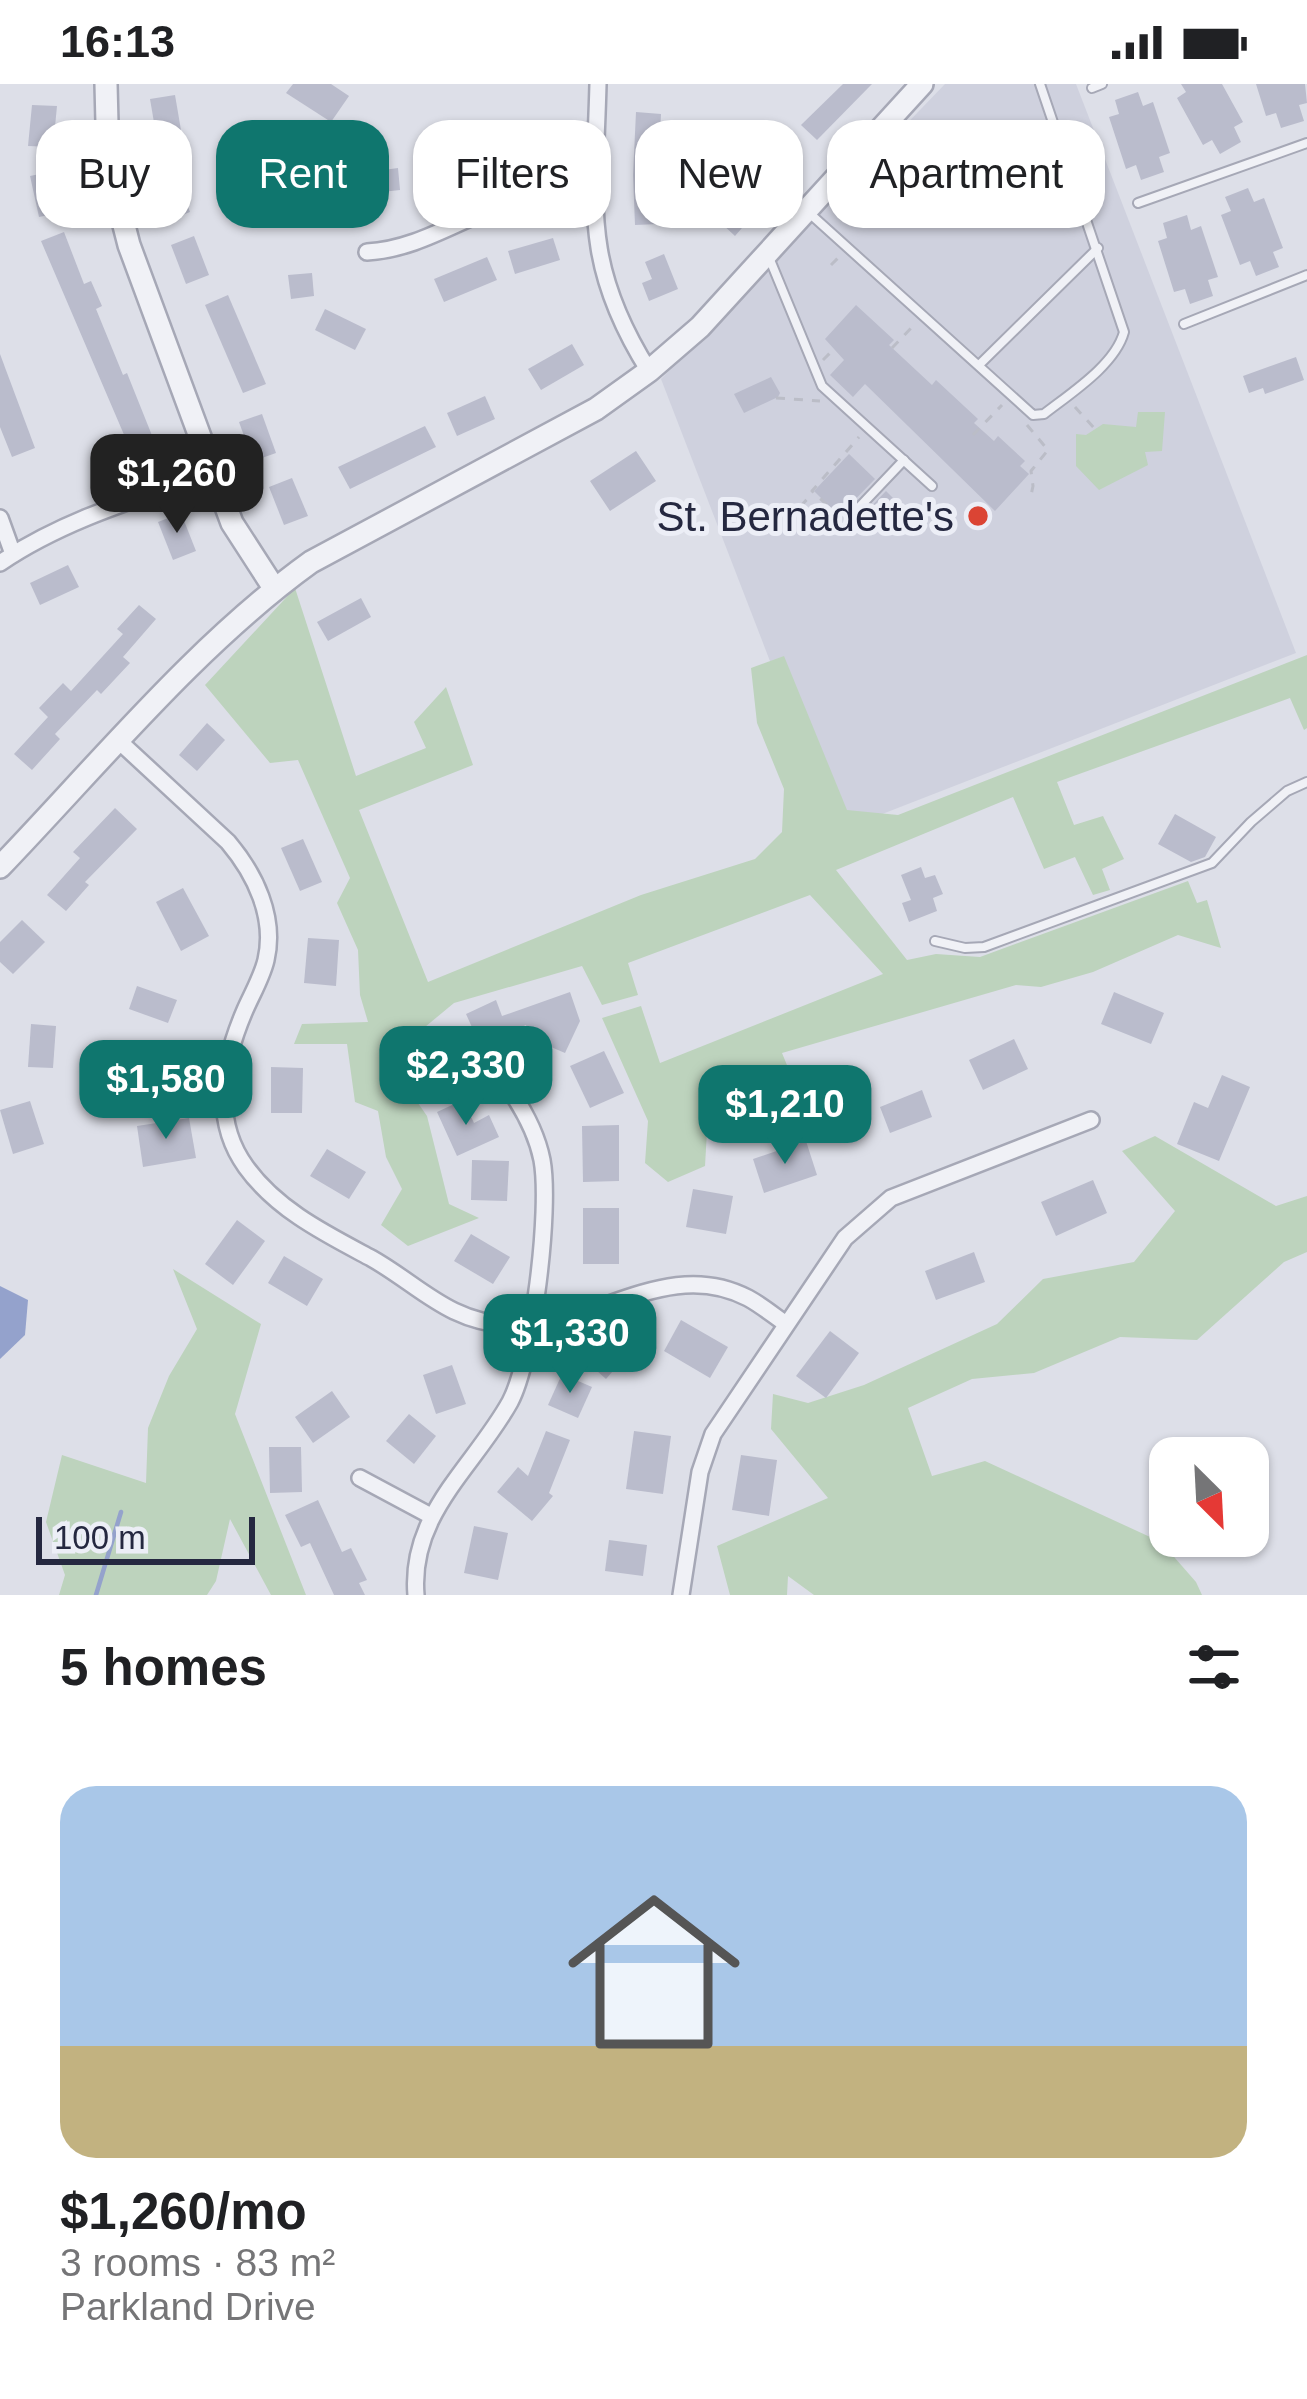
<!DOCTYPE html>
<html lang="en">
<head>
<meta charset="utf-8">
<style>
	body { margin:0; font-family:Arial,sans-serif; background:#f2f2f2; color:#202124; height:100vh; display:flex; flex-direction:column; font-size:45px; white-space:nowrap }
	* { box-sizing:border-box; margin:0 }
	p { font-size:39px; color:#757577 }
	.icon { flex:none; width:66px; height:66px; fill:none; stroke:currentColor; stroke-width:2; stroke-linecap:round; stroke-linejoin:round }
	.map { position:relative; height:1511px; overflow:hidden }
	.drawer { display:flex; flex-direction:column; background:#fff; flex:1 }
	.drawer>* { flex:none }
	.guide { position:absolute; left:36px; top:36px; width:1236px; height:108px; display:flex; gap:24px }
	.needle { width:78px; rotate:156deg }
	.tools { position:absolute; left:1149px; top:1353px; display:grid; gap:24px }
	.tools a { display:grid; place-items:center; width:120px; height:120px; border-radius:24px; background:#fff; box-shadow:0 3px 9px #0004; font-size:60px }
	.scale { position:absolute; left:36px; bottom:30px; width:219px; box-sizing:border-box; padding-left:12px; border:6px solid #252840; border-top:0; font-size:33px; line-height:42px; white-space:nowrap; color:#252840; -webkit-text-stroke:9px #eceef6; paint-order:stroke }
	.price { position:absolute; translate:-50% -102px; padding:0 27px; border-radius:24px; background:#0f766e; color:#fff; font-size:39px; line-height:78px; filter:drop-shadow(0 3px 6px #0008) }
	.price::after { content:''; position:absolute; left:50%; top:72px; width:36px; height:27px; margin-left:-18px; background:inherit; clip-path:polygon(0 0,100% 0,50% 100%) }
	.price.active { background:#222; color:#fff }
	ul { padding:0; list-style:none }
	li { display:grid; align-content:center; gap:24px; height:636px; padding:0 60px }
	li span { display:grid; place-items:center; height:372px; border-radius:36px; color:#555 }
	li>.icon { margin-inline-start:auto }
	span .icon { width:216px; height:216px; fill:#fffc; stroke-width:1 }
	li b { font-size:51px }
	h2 { display:flex; justify-content:space-between; align-items:center; height:144px; padding:0 60px; font-size:51px }
	.tag { padding:0 42px; border-radius:36px; background:#fff; box-shadow:0 3px 9px #0004; font-size:42px; line-height:108px }
	.tag.active { background:#0f766e; color:#fff }
	.status { display:flex; justify-content:space-between; align-items:center; height:84px; padding:0 60px; background:#fff; direction:ltr }
	.status svg { height:33px; fill:currentColor }
	.map>svg:first-child { display:block }
	.built { fill:#cfd1de }
	.green { fill:#bdd3bd }
	.water { fill:#94a2cc }
	.lines { fill:none; stroke-linecap:round; stroke-linejoin:round }
	.stream { stroke:#94a2cc; stroke-width:4.5 }
	.building { fill:#babccc }
	.service-casing { stroke:#a6a8b6; stroke-width:12 }
	.minor-casing { stroke:#a6a8b6; stroke-width:20 }
	.tertiary-casing { stroke:#a6a8b6; stroke-width:26 }
	.path { stroke:#bbbdc7; stroke-width:3; stroke-dasharray:9 9; stroke-linecap:butt }
	.service { stroke:#f0f1f6; stroke-width:8 }
	.minor { stroke:#f0f1f6; stroke-width:15 }
	.tertiary { stroke:#f0f1f6; stroke-width:21 }
	.poi-dot { fill:#db4434; stroke:#eceef6; stroke-width:4.5 }
	.labels { text-anchor:middle; dominant-baseline:central; stroke-width:10; stroke-linejoin:round; paint-order:stroke }
	.poi-label { font-size:42px; fill:#252840; stroke:#eceef6; text-anchor:end }
</style>
</head>
<body>
<div class="status"><b>16:13</b><svg viewBox="0 0 49 12"><path d="M0 12V9h3v3zM5 12V6h3v6zM10 12V3h3v9zM15 12V0h3v12zM26 1h20v11H26zM47 4h2v5h-2z"/></svg></div>
<div class="map">
<svg width="1307" height="1511" viewBox="0 0 1307 1511">
	<rect width="100%" height="100%" fill="#dddfe8"/>
	<path class="built" d="M945,0H1076L1296,569L836,748L661,295Z"/>
	<g class="green">
		<path d="M1138,328H1165L1162,367L1145,368L1148,381L1099,406L1076,382V350L1086,351L1103,340L1136,343Z"/>
		<path d="M295,504L356,692L426,664L414,638L446,603L473,681L359,726L428,898L641,811L755,775L782,748L784,705L757,639L751,584L784,572L847,726L898,731L1307,571V644L1304,646L1290,614L1057,698L1074,741L1103,732L1124,775L1102,785L1110,806L1093,811L1075,773L1044,785L1013,713L836,786L907,876L936,870L980,873L1188,797L1197,819L1207,816L1221,864L1178,851L1093,888L1041,903L1016,901L782,969L789,986L811,994L818,1018L812,1039L792,1044L767,1006L742,1018L707,1047L705,1082L668,1098L645,1079L648,1037L602,934L641,922L660,979L883,890L810,811L628,879L638,911L602,921L582,882L454,919L402,962L404,999L427,1032L449,1120L479,1134L408,1162L381,1141L402,1105L386,1073L378,1027L355,1018L347,960H294L302,940L368,938L360,911L358,866L337,819L350,794L298,676L270,679L205,601Z"/>
		<path d="M1155,1052L1276,1122L1307,1112V1168L1284,1178L1197,1256L1120,1253L1034,1289L972,1295L908,1324L932,1392L985,1377L1161,1458L1196,1498L1202,1511H814L788,1492L787,1511H730L717,1462L828,1414L771,1345L773,1310L808,1319L864,1301L997,1240L1043,1195L1134,1178L1175,1127L1122,1067Z"/>
		<path d="M173,1185L261,1240L235,1330L306,1511H271L230,1435L216,1497L207,1511H59L65,1491L46,1438L62,1371L146,1399L148,1344L169,1292L197,1245Z"/>
	</g>
	<path class="water" d="M0,1202L28,1216L25,1251L0,1275Z"/>
	<g class="lines">
		<path class="stream" d="M96,1511L121,1428"/>
	</g>
	<g class="building">
		<path d="M293,0H331L349,12L331,38L286,9Z"/>
		<path d="M843,0H872L817,56L801,41Z"/>
		<path d="M1181,0H1222L1243,38L1234,43L1241,58L1220,70L1212,56L1203,61L1177,14L1186,8Z"/>
		<path d="M1256,0H1305L1307,19L1299,21L1304,37L1281,44L1276,29L1266,32Z"/>
		<path d="M1138,8L1143,22L1153,18L1170,69L1159,73L1164,88L1141,96L1136,81L1126,85L1109,33L1119,30L1115,16Z"/>
		<path d="M175,11L182,52L157,56L150,15Z"/>
		<path d="M32,21L57,22L53,63L28,62Z"/>
		<path d="M636,28L661,30L659,73H655L659,140L635,141L633,91Z"/>
		<path d="M525,51L529,72L474,80L475,85L440,92L436,71Z"/>
		<path d="M785,62L800,77L735,152L720,138L738,119L721,104L737,87L750,100Z"/>
		<path d="M316,81L333,100L315,116L328,129L315,141L286,109Z"/>
		<path d="M398,84L400,106L364,110L362,89Z"/>
		<path d="M54,87L63,128L39,133L30,92Z"/>
		<path d="M175,89L190,128L167,137L152,99Z"/>
		<path d="M1248,104L1254,118L1264,114L1283,164L1273,168L1279,183L1256,192L1250,177L1240,181L1221,131L1231,127L1225,113Z"/>
		<path d="M1187,131L1191,146L1201,142L1218,193L1208,196L1213,212L1190,220L1185,205L1174,208L1158,157L1167,154L1163,139Z"/>
		<path d="M64,148L84,200L91,197L102,222L96,225L123,291L127,289L163,379L140,388L41,157Z"/>
		<path d="M194,152L209,191L186,200L171,161Z"/>
		<path d="M553,154L560,176L515,190L508,167Z"/>
		<path d="M664,170L678,205L649,217L642,199L652,195L645,178Z"/>
		<path d="M487,173L497,196L444,218L434,195Z"/>
		<path d="M312,189L314,212L291,215L288,191Z"/>
		<path d="M228,211L266,300L243,309L205,221Z"/>
		<path d="M856,221L894,256L889,261L932,301L936,296L978,335L974,339L994,357L998,352L1025,377L1020,382L1029,390L995,427L865,300L853,313L830,291L844,276L825,255Z"/>
		<path d="M325,225L366,245L355,266L315,246Z"/>
		<path d="M572,260L584,281L541,306L528,285Z"/>
		<path d="M0,270L35,364L12,373L0,343Z"/>
		<path d="M1296,273L1304,296L1265,310L1263,304L1249,309L1243,292Z"/>
		<path d="M771,293L780,309L778,313L744,329L734,310Z"/>
		<path d="M485,312L495,335L457,352L447,329Z"/>
		<path d="M262,330L276,369L253,377L239,338Z"/>
		<path d="M425,342L436,363L350,405L338,383Z"/>
		<path d="M636,367L656,397L610,427L590,397Z"/>
		<path d="M849,370L875,395L839,432L814,407Z"/>
		<path d="M292,394L308,432L284,441L269,403Z"/>
		<path d="M886,407L901,422L880,445L864,430Z"/>
		<path d="M181,429L196,467L173,476L158,438Z"/>
		<path d="M68,481L79,503L40,521L30,499Z"/>
		<path d="M361,514L371,533L328,557L317,538Z"/>
		<path d="M139,521L156,535L123,573L130,579L101,610L97,606L55,650L60,655L32,686L14,670L48,633L39,624L63,599L71,607L123,550L117,545Z"/>
		<path d="M207,639L225,656L197,687L179,671Z"/>
		<path d="M115,724L137,745L85,798L89,801L66,827L47,811L80,774L73,768Z"/>
		<path d="M1175,730L1216,753L1205,773L1191,778L1158,760Z"/>
		<path d="M303,755L322,798L300,807L281,764Z"/>
		<path d="M921,783L925,794L935,791L943,810L933,814L937,827L909,838L902,819L911,816L901,791Z"/>
		<path d="M183,804L209,852L181,867L156,818Z"/>
		<path d="M22,836L45,858L13,890L0,878V858Z"/>
		<path d="M308,854L339,856L336,902L304,899Z"/>
		<path d="M137,902L177,916L168,939L129,925Z"/>
		<path d="M570,908L580,937L565,969L530,954L526,941L480,961L466,930L496,916L502,932Z"/>
		<path d="M1114,908L1164,929L1151,960L1101,940Z"/>
		<path d="M31,940L56,942L53,984L28,983Z"/>
		<path d="M1014,955L1028,985L983,1006L969,976Z"/>
		<path d="M425,963L462,964L460,1004L423,1002Z"/>
		<path d="M604,967L624,1009L590,1024L570,982Z"/>
		<path d="M271,983L303,984L302,1029H271Z"/>
		<path d="M1222,991L1250,1003L1219,1077L1177,1060L1194,1018L1208,1024Z"/>
		<path d="M922,1006L932,1033L890,1049L880,1023Z"/>
		<path d="M463,1016L474,1039L489,1031L499,1053L457,1072L437,1028Z"/>
		<path d="M30,1017L44,1060L13,1070L0,1026Z"/>
		<path d="M189,1034L196,1074L143,1083L137,1042Z"/>
		<path d="M619,1041V1097L583,1098L582,1042Z"/>
		<path d="M806,1057L817,1091L764,1109L753,1075Z"/>
		<path d="M327,1065L366,1088L349,1115L310,1092Z"/>
		<path d="M472,1076L509,1077L507,1117L471,1116Z"/>
		<path d="M1093,1096L1107,1129L1056,1152L1041,1118Z"/>
		<path d="M693,1105L733,1112L726,1150L686,1143Z"/>
		<rect x="583" y="1124" width="36" height="56"/>
		<path d="M237,1136L265,1157L233,1201L205,1180Z"/>
		<path d="M471,1150L510,1173L493,1200L454,1177Z"/>
		<path d="M974,1168L985,1198L936,1216L925,1187Z"/>
		<path d="M284,1172L323,1195L307,1222L268,1199Z"/>
		<path d="M681,1236L728,1263L710,1294L664,1267Z"/>
		<path d="M830,1247L859,1269L826,1314L796,1292Z"/>
		<path d="M605,1256L625,1273L606,1295L587,1278Z"/>
		<path d="M452,1281L466,1320L436,1330L423,1291Z"/>
		<path d="M562,1290L592,1303L578,1334L548,1321Z"/>
		<path d="M332,1307L350,1333L313,1359L295,1333Z"/>
		<path d="M409,1330L436,1352L414,1380L386,1357Z"/>
		<path d="M546,1347L570,1356L549,1409L553,1412L532,1437L497,1408L518,1383L528,1392Z"/>
		<path d="M634,1347L671,1352L663,1410L626,1405Z"/>
		<path d="M269,1363H301L302,1408L270,1409Z"/>
		<path d="M741,1371L777,1376L769,1432L732,1426Z"/>
		<path d="M318,1416L342,1468L351,1464L367,1496L359,1499L365,1511H334L310,1459L301,1463L285,1431Z"/>
		<path d="M474,1442L508,1449L498,1496L464,1489Z"/>
		<path d="M609,1456L647,1461L643,1492L605,1487Z"/>
	</g>
	<g class="lines">
		<defs>
			<g id="service">
				<path d="M1092,4L1102,0"/>
				<path d="M1138,119L1307,59"/>
				<path d="M807,127L1033,331L1044,330C1071,309 1115,281 1124,248L1040,0"/>
				<path d="M768,171L822,302L932,402"/>
				<path d="M1184,240L1307,191"/>
				<path d="M979,281L1098,164"/>
				<path d="M849,434L904,376"/>
				<path d="M935,857L965,864L984,863L1212,779L1251,738L1287,707L1307,698"/>
			</g>
			<g id="minor">
				<path d="M598,0C595,119 581,179 649,287"/>
				<path d="M367,168C447,164 510,88 592,118"/>
				<path d="M0,434L13,470"/>
				<path d="M0,479C63,436 139,414 211,389"/>
				<path d="M120,658L228,758C255,790 276,833 266,876C262,893 252,910 245,926C223,977 211,1035 246,1083C277,1126 326,1150 371,1174C419,1201 448,1238 509,1241C592,1246 666,1171 748,1214C761,1221 773,1231 786,1240"/>
				<path d="M130,972L225,995"/>
				<path d="M360,1394L431,1432"/>
				<path d="M416,1511C409,1430 474,1383 510,1318C533,1275 551,1125 542,1076C537,1051 526,1030 512,1009"/>
				<path d="M681,1511L700,1388L713,1350L845,1154L891,1114L1091,1036"/>
			</g>
			<g id="tertiary">
				<path d="M106,0L108,79L129,161L232,439L274,504"/>
				<path d="M0,783C98,681 197,560 311,478L596,325L649,287L700,243L922,0"/>
			</g>
		</defs>
		<use href="#service" class="service-casing"/>
		<use href="#minor" class="minor-casing"/>
		<use href="#tertiary" class="tertiary-casing"/>
		<g class="path">
			<path d="M831,181L839,173"/>
			<path d="M892,264L915,240"/>
			<path d="M823,276L833,266"/>
			<path d="M776,314L820,317"/>
			<path d="M1075,323L1095,345"/>
			<path d="M1027,341L1048,366L1031,387L1033,402L1030,416"/>
			<path d="M973,351L1002,321"/>
			<path d="M840,433L812,407L859,353"/>
			<path d="M754,448L782,429L797,426L812,410"/>
		</g>
		<use href="#service" class="service"/>
		<use href="#minor" class="minor"/>
		<use href="#tertiary" class="tertiary"/>
	</g>
	<circle class="poi-dot" cx="978" cy="432" r="12"/>
	<g class="labels">
		<g class="poi-label">
			<text x="954" y="432">St. Bernadette's</text>
		</g>
	</g>
</svg>
<div class="tools">
<a><svg class="needle" viewBox="-14 -14 28 28"><path d="M0-13l5 13h-10z" fill="#e53935"/><path d="M0 13l5-13h-10z" fill="#757577"/></svg></a>
</div>
<div class="scale">100 m</div>
<b class="price active" style="left:177px;top:452px">$1,260</b>
<b class="price" style="left:466px;top:1044px">$2,330</b>
<b class="price" style="left:166px;top:1058px">$1,580</b>
<b class="price" style="left:785px;top:1083px">$1,210</b>
<b class="price" style="left:570px;top:1312px">$1,330</b>
<div class="guide">
<a class="tag">Buy</a>
<a class="tag active">Rent</a>
<a class="tag">Filters</a>
<a class="tag">New</a>
<a class="tag">Apartment</a>
</div>
</div>
<section class="drawer">
<h2>5 homes<svg class="icon" aria-label="filters" viewBox="0 0 24 24"><path d="M4 7h16M4 17h16"/><circle cx="9" cy="7" r="2"/><circle cx="15" cy="17" r="2"/></svg></h2>
<ul>
<li><span style="background:linear-gradient(#a9c7e8 70%,#c2b280 0)"><svg class="icon" aria-label="home" viewBox="0 0 24 24"><path d="M3 11l9-7 9 7M6 9v11h12V9"/></svg></span><div><b>$1,260/mo</b><p>3 rooms · 83 m²</p><p>Parkland Drive</p></div></li>
</ul>
</section>
</body>
</html>
